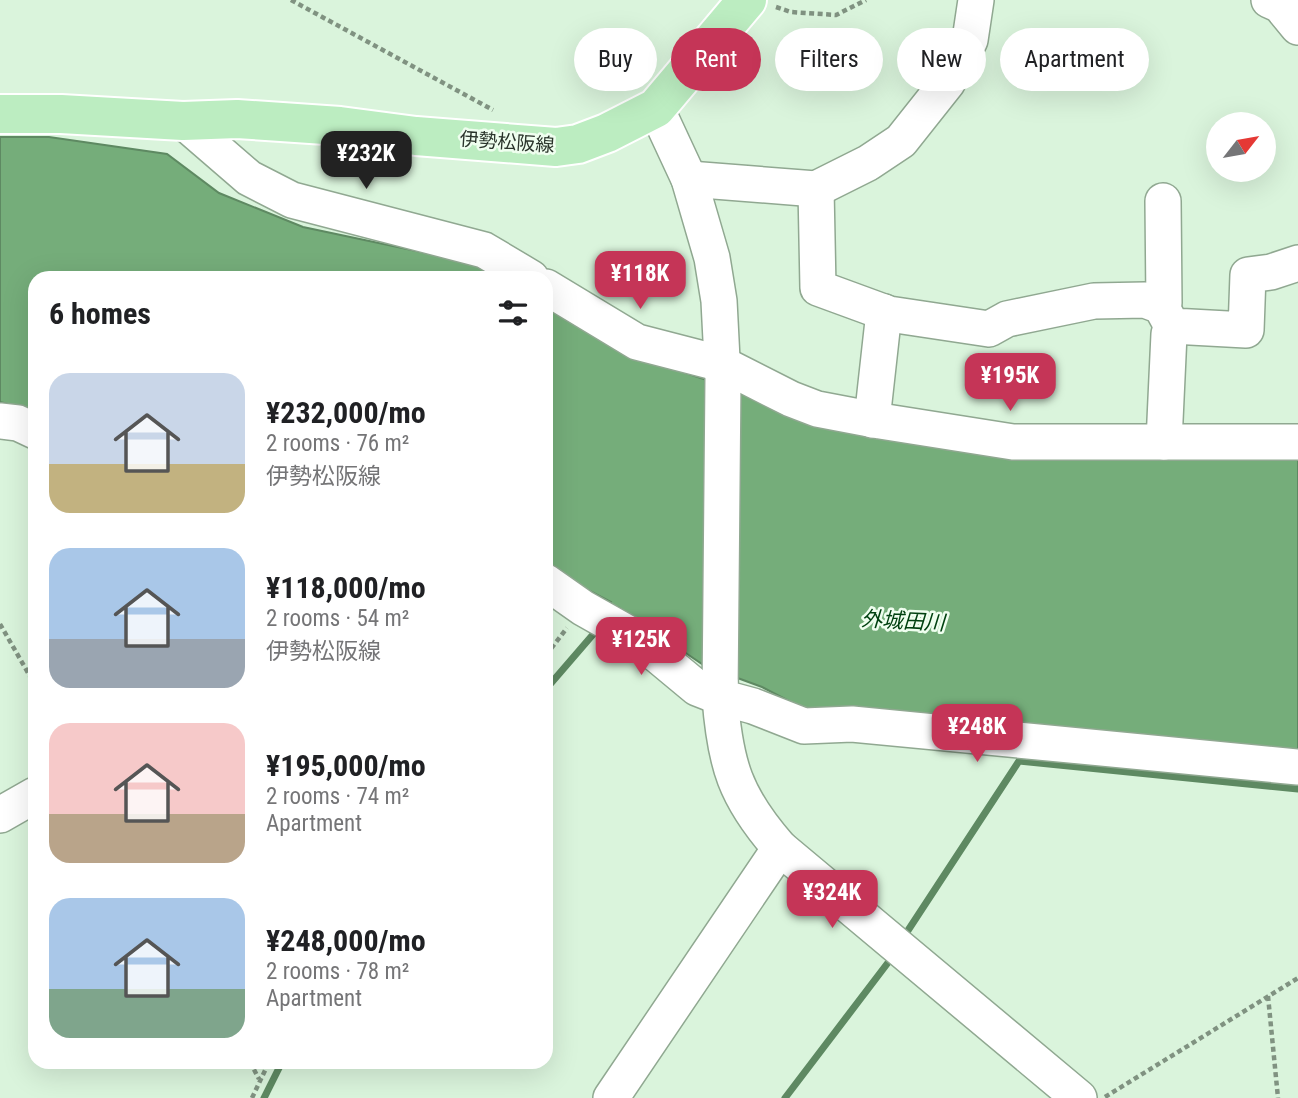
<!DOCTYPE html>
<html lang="en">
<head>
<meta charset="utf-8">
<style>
	body { margin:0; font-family:"Roboto Condensed","Noto Sans JP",sans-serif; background:#f2f2f2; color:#202124; height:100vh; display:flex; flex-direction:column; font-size:26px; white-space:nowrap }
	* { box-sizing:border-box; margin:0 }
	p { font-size:23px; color:#757577 }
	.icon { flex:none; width:38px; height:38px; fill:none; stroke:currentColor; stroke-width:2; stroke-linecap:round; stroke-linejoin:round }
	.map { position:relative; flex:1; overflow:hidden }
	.drawer { position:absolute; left:28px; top:271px; width:525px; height:798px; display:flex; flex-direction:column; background:#fff; border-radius:21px; box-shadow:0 7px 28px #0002 }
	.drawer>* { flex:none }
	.hud { position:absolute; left:574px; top:28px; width:618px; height:63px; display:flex; gap:14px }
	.needle { width:46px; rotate:59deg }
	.controls { position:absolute; left:1206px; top:112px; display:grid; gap:14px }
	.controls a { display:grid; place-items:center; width:70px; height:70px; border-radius:50%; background:#fff; box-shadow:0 7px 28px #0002; font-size:35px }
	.price { position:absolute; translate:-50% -60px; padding:0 16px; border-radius:14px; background:#c53557; color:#fff; font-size:23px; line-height:46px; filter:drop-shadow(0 2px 4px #0008) }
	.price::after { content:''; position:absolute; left:50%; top:42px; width:21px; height:16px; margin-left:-10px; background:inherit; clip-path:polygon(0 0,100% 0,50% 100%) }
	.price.active { background:#222; color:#fff }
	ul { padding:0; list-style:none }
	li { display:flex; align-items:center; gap:21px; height:175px; padding:0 21px }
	li span { display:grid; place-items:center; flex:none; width:196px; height:140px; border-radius:21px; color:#555 }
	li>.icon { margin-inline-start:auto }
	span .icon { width:84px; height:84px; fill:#fffc; stroke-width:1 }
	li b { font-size:30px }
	h2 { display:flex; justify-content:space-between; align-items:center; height:84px; padding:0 21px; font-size:30px }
	.pill { padding:0 24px; border-radius:32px; background:#fff; box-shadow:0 7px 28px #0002; font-size:24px; line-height:63px }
	.pill.active { background:#c53557; color:#fff }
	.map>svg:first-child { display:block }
	.water { fill:#75ad7a; stroke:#5e8962; stroke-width:2 }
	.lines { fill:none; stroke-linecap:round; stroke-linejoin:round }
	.stream { stroke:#5e8962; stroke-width:7 }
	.minor-casing { stroke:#90a891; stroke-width:38 }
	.major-casing { stroke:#fff; stroke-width:42 }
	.path { stroke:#809281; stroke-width:4.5; stroke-dasharray:5 3.5; stroke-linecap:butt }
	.minor { stroke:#fff; stroke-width:35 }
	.major { stroke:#bcedc1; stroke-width:38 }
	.labels { text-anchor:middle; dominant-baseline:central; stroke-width:5; stroke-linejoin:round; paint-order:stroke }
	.street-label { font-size:19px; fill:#2a342b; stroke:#effeef }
	.water-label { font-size:21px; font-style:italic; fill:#004110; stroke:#effeef }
</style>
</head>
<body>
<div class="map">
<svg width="1298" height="1098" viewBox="0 0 1298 1098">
	<rect width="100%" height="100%" fill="#daf4dc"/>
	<g class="water">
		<path d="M0,137H49L167,154L219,193L303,227L478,264L502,278H35V411L0,402Z"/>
		<path d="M546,304L635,356L883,439L1298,454V750L808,711L762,687L705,666L618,607L615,610L610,606L611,602L584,588L546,564Z"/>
	</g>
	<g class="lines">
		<g class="stream">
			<path d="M546,689L596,631"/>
			<path d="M905,935L1019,761L1298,789"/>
			<path d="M264,1098L282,1062"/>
			<path d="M785,1098L890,960"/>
		</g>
		<defs>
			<g id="minor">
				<path d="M1269,0L1280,5L1298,27"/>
				<path d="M656,108L689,179L712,258L719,301L723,379L720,697C725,764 735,797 780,848L1079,1098"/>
				<path d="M183,121L249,178L292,200L484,250L531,278"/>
				<path d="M689,179L816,189L868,163L901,141L947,83L970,40L976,0"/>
				<path d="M816,189L818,288L889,314L989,329L1007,319L1094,301L1145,300L1161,306L1172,326L1246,330L1248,275L1271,272L1298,263"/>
				<path d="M546,287L637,342L722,364L791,399L817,409L880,421L1013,442H1298"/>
				<path d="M1161,306L1164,303L1163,201"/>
				<path d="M872,420L884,312"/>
				<path d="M0,421L18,423L35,431"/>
				<path d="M1164,442L1169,334L1172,326"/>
				<path d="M546,582L583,608L638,639L697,688L720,697"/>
				<path d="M720,683V697L753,706L804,726L852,724L1298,767"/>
				<path d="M0,815L35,795"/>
				<path d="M611,1098L780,848"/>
			</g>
			<path id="major" d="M0,114H61L183,121L237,119L340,126L416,136L556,147L578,144L607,133L656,108L747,0"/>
		</defs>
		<use href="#minor" class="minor-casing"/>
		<use href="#major" class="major-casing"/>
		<g class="path">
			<path d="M291,0L493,110"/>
			<path d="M776,7L791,12L836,15L866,0"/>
			<path d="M0,624L35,685"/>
			<path d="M546,655L567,628"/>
			<path d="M1268,996L1278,1098"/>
			<path d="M250,1062L259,1079"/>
			<path d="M1105,1097L1298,978"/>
			<path d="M252,1098L269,1062"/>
		</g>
		<use href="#minor" class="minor"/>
		<use href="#major" class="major"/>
	</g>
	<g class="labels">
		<g class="street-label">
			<text transform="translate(507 142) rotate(4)">伊勢松阪線</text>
		</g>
		<g class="water-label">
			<text transform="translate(903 621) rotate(3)">外城田川</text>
		</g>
	</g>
</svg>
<div class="controls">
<a><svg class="needle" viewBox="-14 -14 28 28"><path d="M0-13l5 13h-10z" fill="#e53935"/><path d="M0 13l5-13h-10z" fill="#757577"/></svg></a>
</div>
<b class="price active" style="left:366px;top:191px">¥232K</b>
<b class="price" style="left:640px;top:311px">¥118K</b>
<b class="price" style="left:1010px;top:413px">¥195K</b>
<b class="price" style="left:641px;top:677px">¥125K</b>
<b class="price" style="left:977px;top:764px">¥248K</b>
<b class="price" style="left:832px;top:930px">¥324K</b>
<div class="hud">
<a class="pill">Buy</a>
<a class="pill active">Rent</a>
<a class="pill">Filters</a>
<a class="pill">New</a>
<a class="pill">Apartment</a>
</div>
<section class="drawer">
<h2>6 homes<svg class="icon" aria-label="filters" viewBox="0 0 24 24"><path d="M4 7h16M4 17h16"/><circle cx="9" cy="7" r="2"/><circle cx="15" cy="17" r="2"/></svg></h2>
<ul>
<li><span style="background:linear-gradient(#c9d6e8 65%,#c2b280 0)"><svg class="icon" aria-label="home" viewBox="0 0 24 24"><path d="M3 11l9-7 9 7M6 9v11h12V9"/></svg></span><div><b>¥232,000/mo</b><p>2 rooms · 76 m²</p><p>伊勢松阪線</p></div></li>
<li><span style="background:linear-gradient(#a9c7e8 65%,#9aa5b1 0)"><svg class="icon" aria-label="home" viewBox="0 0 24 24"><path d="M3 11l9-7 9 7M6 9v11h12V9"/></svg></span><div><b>¥118,000/mo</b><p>2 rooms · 54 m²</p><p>伊勢松阪線</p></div></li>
<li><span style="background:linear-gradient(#f6c9c9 65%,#b9a48a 0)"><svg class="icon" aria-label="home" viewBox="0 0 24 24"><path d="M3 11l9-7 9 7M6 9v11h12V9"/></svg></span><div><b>¥195,000/mo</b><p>2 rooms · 74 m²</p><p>Apartment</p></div></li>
<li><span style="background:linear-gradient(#a9c7e8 65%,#7fa58c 0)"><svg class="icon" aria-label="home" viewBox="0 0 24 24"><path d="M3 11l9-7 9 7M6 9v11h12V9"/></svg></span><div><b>¥248,000/mo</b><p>2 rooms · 78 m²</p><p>Apartment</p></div></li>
</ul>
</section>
</div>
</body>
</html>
